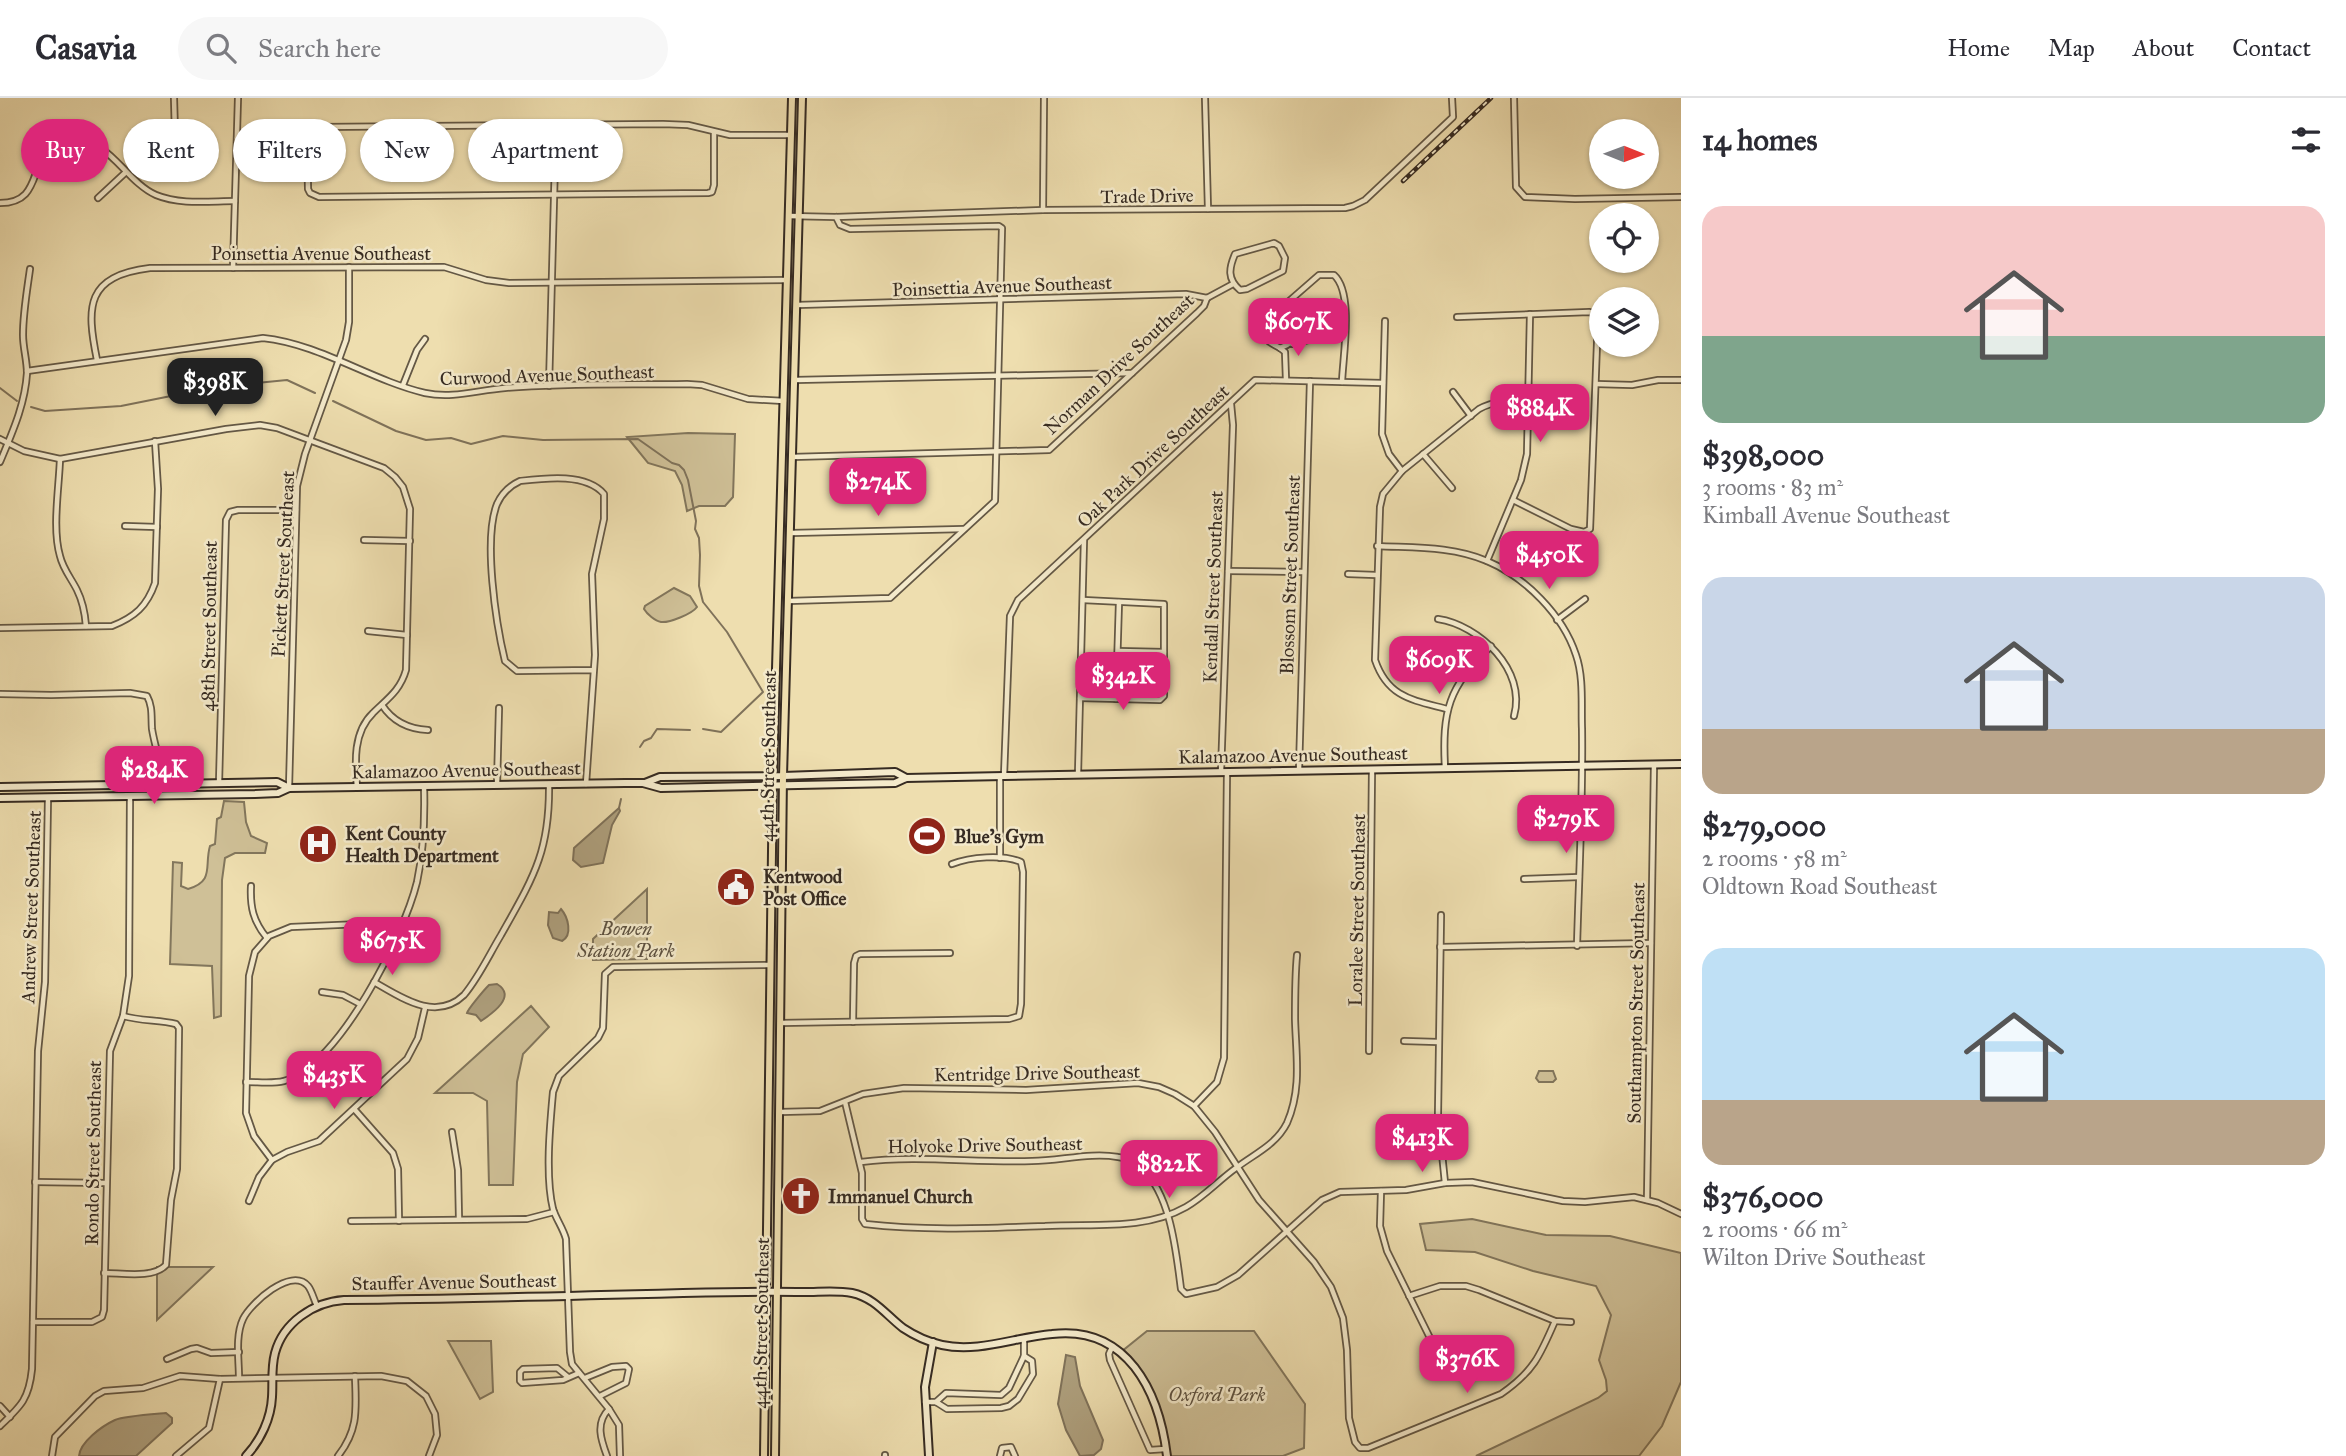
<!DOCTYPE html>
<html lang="en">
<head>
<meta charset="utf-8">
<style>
	body { margin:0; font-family:"IM FELL Great Primer",serif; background:#f7f7f7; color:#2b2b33; height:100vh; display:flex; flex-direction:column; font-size:26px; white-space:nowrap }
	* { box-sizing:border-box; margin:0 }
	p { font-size:23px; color:#7c7c81 }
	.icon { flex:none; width:38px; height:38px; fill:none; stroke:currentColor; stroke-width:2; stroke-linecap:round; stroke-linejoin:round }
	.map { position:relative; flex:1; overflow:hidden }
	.panel { display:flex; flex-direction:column; background:#fff; width:665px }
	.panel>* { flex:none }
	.guide { position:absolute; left:21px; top:21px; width:665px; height:63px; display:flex; gap:14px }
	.needle { width:46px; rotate:91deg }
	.tools { position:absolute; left:1589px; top:21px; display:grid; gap:14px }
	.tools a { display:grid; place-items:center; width:70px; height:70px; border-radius:50%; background:#fff; box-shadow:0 2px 5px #0004; font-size:35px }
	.price { position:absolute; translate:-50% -60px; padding:0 16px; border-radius:14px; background:#db2777; color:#fff; font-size:23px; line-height:46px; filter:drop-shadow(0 2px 4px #0008) }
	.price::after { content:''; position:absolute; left:50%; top:42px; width:21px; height:16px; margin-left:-10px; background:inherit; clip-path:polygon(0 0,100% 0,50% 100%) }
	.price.active { background:#222; color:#fff }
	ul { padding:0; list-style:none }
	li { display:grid; align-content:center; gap:14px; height:371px; padding:0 21px }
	li span { display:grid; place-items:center; height:217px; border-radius:21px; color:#555 }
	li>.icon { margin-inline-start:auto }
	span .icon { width:126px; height:126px; fill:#fffc; stroke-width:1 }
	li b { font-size:30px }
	h2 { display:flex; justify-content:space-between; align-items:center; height:84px; padding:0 21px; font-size:30px }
	.chip { padding:0 24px; border-radius:32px; background:#fff; box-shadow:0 2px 5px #0004; font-size:24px; line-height:63px }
	.chip.active { background:#db2777; color:#fff }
	header { display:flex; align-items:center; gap:42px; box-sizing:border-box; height:98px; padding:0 35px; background:#fff; border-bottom:2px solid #e1e1e2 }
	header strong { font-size:33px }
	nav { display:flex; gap:38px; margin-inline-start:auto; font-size:24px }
	.search { width:490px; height:63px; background:#f7f7f7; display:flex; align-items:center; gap:18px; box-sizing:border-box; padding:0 24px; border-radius:38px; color:#7c7c81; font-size:26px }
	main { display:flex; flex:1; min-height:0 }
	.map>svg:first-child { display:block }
	.green { fill:#cfc097; stroke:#82765c; stroke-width:2 }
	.water { fill:#afa17f; stroke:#7f725a; stroke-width:2 }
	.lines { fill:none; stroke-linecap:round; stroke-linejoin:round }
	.stream { stroke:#7f725a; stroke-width:2 }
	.street-casing { stroke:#645845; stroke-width:8 }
	.secondary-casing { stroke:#362b22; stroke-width:10 }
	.primary-casing { stroke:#362b22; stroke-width:10 }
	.street { stroke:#f4eacb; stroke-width:4.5 }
	.secondary { stroke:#f4eacb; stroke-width:6 }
	.primary { stroke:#eedeaf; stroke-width:6 }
	.rail-casing { stroke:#362b22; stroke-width:4.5 }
	.rail { stroke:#f4eacb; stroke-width:2; stroke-dasharray:5; stroke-linecap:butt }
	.labels { text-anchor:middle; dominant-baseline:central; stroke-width:5; stroke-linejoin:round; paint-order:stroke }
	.street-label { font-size:19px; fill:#362b22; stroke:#f4eacb }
	.poi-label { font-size:19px; font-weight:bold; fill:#362b22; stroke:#f4eacb; text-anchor:start }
	.park-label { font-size:19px; font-style:italic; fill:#5c503f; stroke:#f4eacb }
</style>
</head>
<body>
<header>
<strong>Casavia</strong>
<div class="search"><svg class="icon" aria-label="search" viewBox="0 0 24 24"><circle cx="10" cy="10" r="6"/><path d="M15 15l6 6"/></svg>Search here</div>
<nav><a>Home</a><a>Map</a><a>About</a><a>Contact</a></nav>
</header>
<main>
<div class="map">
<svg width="1681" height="1358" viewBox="0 0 1681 1358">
	<rect width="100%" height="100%" fill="#eedeaf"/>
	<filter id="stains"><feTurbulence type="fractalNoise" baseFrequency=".00286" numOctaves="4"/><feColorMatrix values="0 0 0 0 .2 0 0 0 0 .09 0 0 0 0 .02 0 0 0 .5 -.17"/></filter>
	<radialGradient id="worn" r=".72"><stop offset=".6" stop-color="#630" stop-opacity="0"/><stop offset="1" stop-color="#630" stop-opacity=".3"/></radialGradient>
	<g class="green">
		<path d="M688,335L735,336L733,399L725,408H699L687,413L682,387L675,373L648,365L627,339Z"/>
		<path d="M674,490L690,498L697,509C692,516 669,525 661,524C655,523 647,516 644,511L645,508Z"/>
		<path d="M224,703L244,704L246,724L251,738L267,745L265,755H235L225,760L222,782L221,918L214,920L212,868L170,866L173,764L182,765L181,788L188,791C215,783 204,768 210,748L215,746L217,721L221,719Z"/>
		<path d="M647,791V861L593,862V841Z"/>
		<path d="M531,908L549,929L523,956L517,984L513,1087H489L487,1003L473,995H435Z"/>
		<path d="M1539,973H1553L1556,981L1553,984H1539L1536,980Z"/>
		<path d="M1472,1121L1546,1137L1610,1138L1681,1155V1284L1662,1328L1639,1358H1476L1598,1300L1607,1293L1606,1282L1599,1262L1611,1217L1596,1188L1533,1173L1475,1154L1426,1152L1420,1126Z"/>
		<path d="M157,1169H213L157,1222Z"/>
		<path d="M1147,1233H1254L1305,1306L1304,1350L1283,1358H1167L1157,1314L1145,1286L1121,1254Z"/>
		<path d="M448,1243H491L493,1294L480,1301Z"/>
	</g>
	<g class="water">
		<path d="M619,710L620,713L612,727L603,765L581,769L573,762L574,750Z"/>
		<path d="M561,811C568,819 573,837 562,843L553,840L548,827L549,814L558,815Z"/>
		<path d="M497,886C517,898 493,915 481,923L476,917L467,915C468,911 484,892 489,887Z"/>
		<path d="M1066,1257L1075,1259L1080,1288L1103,1342L1101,1351L1094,1357L1080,1358L1066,1332L1058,1306Z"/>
		<path d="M166,1315L172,1320V1325L136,1358H79C80,1344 102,1328 115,1322C124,1318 155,1316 166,1315Z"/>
	</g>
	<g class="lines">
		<g class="stream">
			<path d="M0,290L17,303"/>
			<path d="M333,303L396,333L426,342L451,340L471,346L503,338L543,342L638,341L672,365L679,367L684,372L688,382L696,423L695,431L699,440L700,457L699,488L703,504L727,534L763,594L721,634L703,631"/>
			<path d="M31,309L45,313L121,308L216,289L287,282L315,295"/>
			<path d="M640,649L644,643L651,640L657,631L690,632"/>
			<path d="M619,710L621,701"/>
		</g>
		<defs>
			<g id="street">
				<path d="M174,0L175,35"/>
				<path d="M1205,0L1208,111"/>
				<path d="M1514,0L1516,89L1525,99L1575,101L1681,99"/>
				<path d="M307,31L308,91L310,95L319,99L708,95L712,94L714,87V35"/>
				<path d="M237,40L322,29L663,26L688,27L730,37H791"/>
				<path d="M98,100L126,74"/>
				<path d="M0,105C51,105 20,47 74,42C109,40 126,84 156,97C180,107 210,103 235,103"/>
				<path d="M1043,112L1044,0"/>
				<path d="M789,118L836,119L1043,112L1345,110L1353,108L1365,102L1453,19L1452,0"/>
				<path d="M1274,145L1279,148L1285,160L1283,173L1247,191L1240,192C1227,181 1229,170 1235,156Z"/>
				<path d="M233,170L238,0"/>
				<path d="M1207,200L1233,186"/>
				<path d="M797,207L1186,196L1207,200"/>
				<path d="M1457,219L1589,214L1597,216L1598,219L1590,431L1584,434L1571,431L1513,402"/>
				<path d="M1385,223L1382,336L1389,356L1402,373"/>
				<path d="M1292,246L1312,241L1329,232"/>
				<path d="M1280,250C1270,245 1262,241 1262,229L1264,225L1319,177H1334C1354,195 1343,257 1342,284"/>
				<path d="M1280,250C1293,246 1299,237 1308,227L1314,226L1330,231L1344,230"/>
				<path d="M1280,250L1285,254L1286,282"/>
				<path d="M97,262C86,208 86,178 150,170L444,169L486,182L509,185L787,182"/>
				<path d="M27,273L263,240C320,246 370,282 425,295C453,301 478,292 505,290C565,285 627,287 687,286L702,287L748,301L784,303"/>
				<path d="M795,282L1132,275"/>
				<path d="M1596,286L1632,287L1658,282H1681"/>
				<path d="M403,287L417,252L425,241"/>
				<path d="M549,288L556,26"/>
				<path d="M1453,294L1471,318"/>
				<path d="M0,341L24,353L60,361L226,331L260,327L277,330L384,370L395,379L403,389L410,411L406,572C400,593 387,601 373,615C353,634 355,664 357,689"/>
				<path d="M1423,356L1452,390"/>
				<path d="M792,359L1049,352L1197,215L1204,208L1207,200"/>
				<path d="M60,361C59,390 52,431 60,458C63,471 71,480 77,492C83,504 85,515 86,528"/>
				<path d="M0,364C12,335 25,307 27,275C27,262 23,250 23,237C23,215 27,193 30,171"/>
				<path d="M125,428L157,429"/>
				<path d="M791,435L964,431"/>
				<path d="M364,442L410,443"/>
				<path d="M1377,448C1414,450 1452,448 1487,463C1525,479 1563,517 1576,557C1584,580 1581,607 1582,631C1583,703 1579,776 1577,848"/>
				<path d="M1487,463L1521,382L1527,356L1530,216"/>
				<path d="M1228,473L1304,474"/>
				<path d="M1348,476L1376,477"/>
				<path d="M788,503L890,500L995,403L1002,130L999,128L850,131L840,127L836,119"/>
				<path d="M1438,521C1479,527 1527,572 1514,618"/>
				<path d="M1557,522L1585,501"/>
				<path d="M0,530L112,528C135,519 147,508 155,485L158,391L155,343"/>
				<path d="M368,533L407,537"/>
				<path d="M1118,553L1164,554"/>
				<path d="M0,596L51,597L130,595L147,598C153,609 151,619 152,631C155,650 162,667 163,686"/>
				<path d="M1080,600L1160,602L1164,598V506L1083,502"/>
				<path d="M1116,601L1119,504"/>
				<path d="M382,607C393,624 408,631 428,632"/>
				<path d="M1447,611C1413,602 1388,600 1375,562L1380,409L1383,396L1402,373L1479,311C1495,302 1510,303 1528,303"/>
				<path d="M1445,670C1442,614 1448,588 1491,548"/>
				<path d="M1299,672L1310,283"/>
				<path d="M1221,674L1233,327L1231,306"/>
				<path d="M1078,676L1084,442"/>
				<path d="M1000,678V760"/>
				<path d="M1004,678L1010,518L1018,502L1255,282L1383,285"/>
				<path d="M219,685L226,422L230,414L238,412H296"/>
				<path d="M586,686L595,557L592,476L604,421V396C586,375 546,380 520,383C509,388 502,395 497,406C483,441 496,526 505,563L517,573L593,572"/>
				<path d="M497,687L499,610"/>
				<path d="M289,690L297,388L305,356L346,242L349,224V169"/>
				<path d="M1524,781L1579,779"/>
				<path d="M251,788C250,809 253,823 267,840"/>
				<path d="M1441,817L1438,1016L1445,1085"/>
				<path d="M1440,849L1651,845"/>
				<path d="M374,884C402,900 436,924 464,897C479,879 489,857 501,837C533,780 550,754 549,686"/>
				<path d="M322,894L343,897L360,906"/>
				<path d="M853,924L854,865L856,858L860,856L950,855"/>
				<path d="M780,925L1009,921L1019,918L1021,906L1023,774L1021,764C1003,756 970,759 952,766"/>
				<path d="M1404,943L1438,944"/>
				<path d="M1369,953L1372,672"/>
				<path d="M246,984C259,984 272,986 284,983C339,968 404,837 417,784C424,751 425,721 424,688"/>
				<path d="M845,1004L862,1075V1121L865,1126C925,1133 986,1130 1045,1128C1092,1125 1144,1133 1186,1109C1204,1099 1219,1082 1236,1070C1254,1056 1276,1047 1287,1025C1302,991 1296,957 1295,921C1295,900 1295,878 1297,857"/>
				<path d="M1194,1008L1217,984L1224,960L1227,674"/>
				<path d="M355,1012L393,1055L398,1071L399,1123"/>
				<path d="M780,1014L820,1013L863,996L904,990L1026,992L1138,985L1159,989L1175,996L1194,1008L1215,1034L1259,1102L1314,1164L1331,1189L1343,1220L1347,1252L1349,1320L1355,1344L1360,1350H1368L1501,1296C1533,1274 1540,1258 1555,1223"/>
				<path d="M452,1034L458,1072L459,1121"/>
				<path d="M272,1062L254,1038L246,1015L249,878L255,854L269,838L291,829L361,826L377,828L399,837"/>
				<path d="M861,1064C918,1057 975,1065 1032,1063C1060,1063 1090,1054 1118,1059C1127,1060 1136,1064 1142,1070C1171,1098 1176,1153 1181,1191L1186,1196L1217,1189L1238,1177L1322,1102L1340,1094L1406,1092L1445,1085L1472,1084L1563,1103L1585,1104L1634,1099L1658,1105L1681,1116"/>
				<path d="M35,1084L105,1085"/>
				<path d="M1381,1093L1380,1128L1387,1153L1432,1244"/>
				<path d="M1647,1102L1654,667"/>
				<path d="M249,1103L259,1079L272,1062L287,1054L319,1043L407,961L418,940L425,910"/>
				<path d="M351,1123L527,1121L554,1114"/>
				<path d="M104,1175C122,1175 153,1181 166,1167L171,1102L177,1071L179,930L176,926C159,922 141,923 123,918"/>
				<path d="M1409,1198L1440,1188H1466L1479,1192L1555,1223L1571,1224"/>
				<path d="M33,1224H92L102,1219L104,1212L110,953L123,918L129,878L130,698"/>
				<path d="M1112,1249L1109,1256L1110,1262L1150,1352L1165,1351"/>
				<path d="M167,1261L191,1251L197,1250L211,1255L239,1254"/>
				<path d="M568,1279L557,1270L523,1271L520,1274V1283L522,1285L563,1282L579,1275"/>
				<path d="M239,1280C239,1262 235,1238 243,1221C250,1206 291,1168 308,1188C312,1193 314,1202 317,1208"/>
				<path d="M585,1280L612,1269L626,1268L629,1271L626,1285L600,1298"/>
				<path d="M925,1304H936L947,1311L1001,1310L1009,1308L1018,1301L1033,1276L1032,1263L1024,1258"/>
				<path d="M936,1304L946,1295L1001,1297L1009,1290L1024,1258V1240"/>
				<path d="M0,1308L10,1319"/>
				<path d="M609,1311L572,1266L570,1254L566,1141C563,1130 556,1121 553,1111C545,1078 550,1027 553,994L559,978L598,940L603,930L605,876L613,869L770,867"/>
				<path d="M0,1328C21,1308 29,1301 32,1271L38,953L45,884L48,700"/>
				<path d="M52,1358L55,1339L95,1298L104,1293L143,1290L180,1278L220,1281L381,1278L407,1283L426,1298L435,1316L437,1337L429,1358"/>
				<path d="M176,1358L209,1330L220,1281"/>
				<path d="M338,1358C359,1331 356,1311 355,1278"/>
				<path d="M607,1358C601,1342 595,1325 609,1311L619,1327L620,1358"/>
				<path d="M885,1358V1357"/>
				<path d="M1000,1358L1002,1350L1011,1349L1015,1358"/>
			</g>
			<g id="secondary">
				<path d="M645,685L660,679L783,678L895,674L906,680"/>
				<path d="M0,689L277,684L289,690"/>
				<path d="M0,700L255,696L278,695L289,690L625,685H643L661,690L895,685L906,680L1004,678L1681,666"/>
				<path d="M246,1358C261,1342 271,1320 272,1299C273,1284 271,1270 275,1255C283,1225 313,1204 344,1202C457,1201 570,1198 683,1195C723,1194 764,1193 804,1194C820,1194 837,1192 852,1195C875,1200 886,1217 903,1230C915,1238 928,1244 942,1247C978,1255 1016,1239 1052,1236C1127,1227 1159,1293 1167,1358"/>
				<path d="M929,1358L925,1289L933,1244"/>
			</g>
			<g id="primary">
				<path d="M764,1358L773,678L792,0"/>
				<path d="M775,1358L783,678L802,0"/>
			</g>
		</defs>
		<use href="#street" class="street-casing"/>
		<use href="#secondary" class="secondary-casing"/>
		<use href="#primary" class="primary-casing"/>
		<use href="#street" class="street"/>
		<use href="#secondary" class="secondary"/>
		<use href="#primary" class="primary"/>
		<defs>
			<path id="rail" d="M1403,83L1491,0"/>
		</defs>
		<use href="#rail" class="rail-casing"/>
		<use href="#rail" class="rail"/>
	</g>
	<defs>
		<symbol id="stadium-disc" viewBox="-11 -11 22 22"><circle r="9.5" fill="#8f2418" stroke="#f4eacb"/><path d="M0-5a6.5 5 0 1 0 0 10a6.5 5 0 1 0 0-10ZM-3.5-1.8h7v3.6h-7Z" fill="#fff"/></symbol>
		<symbol id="hospital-disc" viewBox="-11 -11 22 22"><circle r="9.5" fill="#8f2418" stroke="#f4eacb"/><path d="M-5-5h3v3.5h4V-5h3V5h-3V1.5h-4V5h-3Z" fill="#fff"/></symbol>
		<symbol id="civic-disc" viewBox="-11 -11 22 22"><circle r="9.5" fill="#8f2418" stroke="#f4eacb"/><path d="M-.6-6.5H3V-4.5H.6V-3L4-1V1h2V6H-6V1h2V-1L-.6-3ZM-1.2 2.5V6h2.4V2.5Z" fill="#fff"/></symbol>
		<symbol id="church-disc" viewBox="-11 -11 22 22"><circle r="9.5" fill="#8f2418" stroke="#f4eacb"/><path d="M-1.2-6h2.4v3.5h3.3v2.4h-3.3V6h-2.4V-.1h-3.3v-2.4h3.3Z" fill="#fff"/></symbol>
	</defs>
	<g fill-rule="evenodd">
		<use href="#stadium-disc" x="905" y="716" width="44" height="44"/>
		<use href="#hospital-disc" x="296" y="724" width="44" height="44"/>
		<use href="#civic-disc" x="714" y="767" width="44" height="44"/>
		<use href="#church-disc" x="779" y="1076" width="44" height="44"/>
	</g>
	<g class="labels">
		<g class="street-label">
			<text transform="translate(1147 98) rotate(-1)">Trade Drive</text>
			<text x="321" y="155">Poinsettia Avenue Southeast</text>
			<text transform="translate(1002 188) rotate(-2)">Poinsettia Avenue Southeast</text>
			<text transform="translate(1119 266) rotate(-43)">Norman Drive Southeast</text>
			<text transform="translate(547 277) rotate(-2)">Curwood Avenue Southeast</text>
			<text transform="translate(1153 358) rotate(-43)">Oak Park Drive Southeast</text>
			<text transform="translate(283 466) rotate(-87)">Pickett Street Southeast</text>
			<text transform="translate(1290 477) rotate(-88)">Blossom Street Southeast</text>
			<text transform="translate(1213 489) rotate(-88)">Kendall Street Southeast</text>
			<text transform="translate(209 528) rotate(-89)">48th Street Southeast</text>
			<text transform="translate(1293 657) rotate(-1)">Kalamazoo Avenue Southeast</text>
			<text transform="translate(768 658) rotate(-89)">44th Street Southeast</text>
			<text transform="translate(466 672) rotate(-1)">Kalamazoo Avenue Southeast</text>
			<text transform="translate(31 809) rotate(-88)">Andrew Street Southeast</text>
			<text transform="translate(1357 812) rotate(-89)">Loralee Street Southeast</text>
			<text transform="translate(1636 905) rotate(-89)">Southampton Street Southeast</text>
			<text transform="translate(1037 975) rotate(-1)">Kentridge Drive Southeast</text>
			<text transform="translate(985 1047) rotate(-1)">Holyoke Drive Southeast</text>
			<text transform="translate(93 1055) rotate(-89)">Rondo Street Southeast</text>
			<text transform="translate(454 1184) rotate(-1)">Stauffer Avenue Southeast</text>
			<text transform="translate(761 1225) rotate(-89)">44th Street Southeast</text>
		</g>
		<g class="poi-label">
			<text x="345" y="735">Kent County<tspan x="345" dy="22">Health Department</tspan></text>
			<text x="954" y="738">Blue's Gym</text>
			<text x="763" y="778">Kentwood<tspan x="763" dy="22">Post Office</tspan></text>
			<text x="828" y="1098">Immanuel Church</text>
		</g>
		<g class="park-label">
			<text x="626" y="830">Bowen<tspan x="626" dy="22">Station Park</tspan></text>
			<text x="1217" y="1296">Oxford Park</text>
		</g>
	</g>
	<rect width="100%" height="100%" filter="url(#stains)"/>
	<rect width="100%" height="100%" fill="url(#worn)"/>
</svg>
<div class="tools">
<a><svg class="needle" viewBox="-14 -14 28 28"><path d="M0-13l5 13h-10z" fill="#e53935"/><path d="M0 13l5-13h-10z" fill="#7c7c81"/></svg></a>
<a><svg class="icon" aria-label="locate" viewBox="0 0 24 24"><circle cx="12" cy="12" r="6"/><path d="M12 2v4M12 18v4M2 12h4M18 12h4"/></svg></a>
<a><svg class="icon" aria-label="layers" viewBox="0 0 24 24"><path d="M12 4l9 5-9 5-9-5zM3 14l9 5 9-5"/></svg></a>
</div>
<b class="price" style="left:1298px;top:260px">$607K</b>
<b class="price active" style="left:215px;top:320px">$398K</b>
<b class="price" style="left:1540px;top:346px">$884K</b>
<b class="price" style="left:878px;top:420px">$274K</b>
<b class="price" style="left:1549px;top:493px">$450K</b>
<b class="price" style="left:1439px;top:598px">$609K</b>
<b class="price" style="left:1123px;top:614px">$342K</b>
<b class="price" style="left:154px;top:708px">$284K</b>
<b class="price" style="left:1566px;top:757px">$279K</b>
<b class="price" style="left:392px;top:879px">$675K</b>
<b class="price" style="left:334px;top:1013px">$435K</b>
<b class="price" style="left:1422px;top:1076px">$413K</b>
<b class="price" style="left:1169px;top:1102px">$822K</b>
<b class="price" style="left:1467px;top:1297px">$376K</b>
<div class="guide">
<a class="chip active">Buy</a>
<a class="chip">Rent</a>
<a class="chip">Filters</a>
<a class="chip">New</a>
<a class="chip">Apartment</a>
</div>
</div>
<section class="panel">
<h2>14 homes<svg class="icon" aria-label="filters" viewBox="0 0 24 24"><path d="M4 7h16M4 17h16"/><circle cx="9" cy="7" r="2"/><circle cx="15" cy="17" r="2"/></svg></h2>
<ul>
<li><span style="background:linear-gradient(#f6c9c9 60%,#7fa58c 0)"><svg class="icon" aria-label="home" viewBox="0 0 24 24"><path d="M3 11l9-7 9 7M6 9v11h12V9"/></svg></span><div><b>$398,000</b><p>3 rooms · 83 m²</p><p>Kimball Avenue Southeast</p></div></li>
<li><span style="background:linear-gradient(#c9d6e8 70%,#b9a48a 0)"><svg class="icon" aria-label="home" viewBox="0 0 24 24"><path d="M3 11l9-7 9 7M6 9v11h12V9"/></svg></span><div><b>$279,000</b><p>2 rooms · 58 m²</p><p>Oldtown Road Southeast</p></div></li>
<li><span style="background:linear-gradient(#bfe0f5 70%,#b9a48a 0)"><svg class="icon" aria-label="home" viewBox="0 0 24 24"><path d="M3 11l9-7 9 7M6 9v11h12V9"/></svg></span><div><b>$376,000</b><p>2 rooms · 66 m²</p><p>Wilton Drive Southeast</p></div></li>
</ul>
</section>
</main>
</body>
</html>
